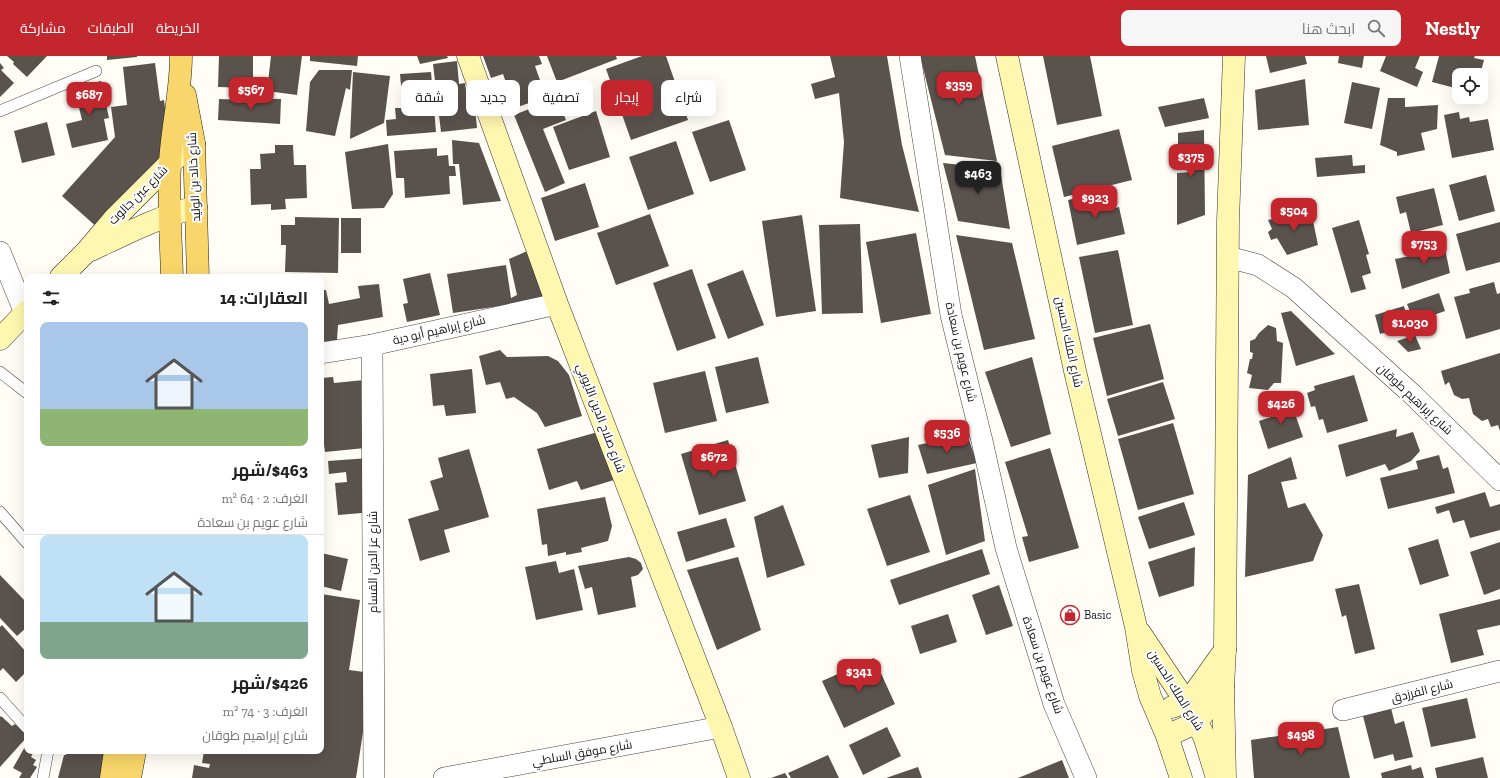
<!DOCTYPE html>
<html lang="ar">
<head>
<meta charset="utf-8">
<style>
	body { margin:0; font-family:"Zilla Slab",Cairo,serif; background:#f6f6f6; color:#222; direction:rtl; height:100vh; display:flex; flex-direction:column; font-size:15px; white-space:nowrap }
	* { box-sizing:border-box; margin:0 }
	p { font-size:13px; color:#767676 }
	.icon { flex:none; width:22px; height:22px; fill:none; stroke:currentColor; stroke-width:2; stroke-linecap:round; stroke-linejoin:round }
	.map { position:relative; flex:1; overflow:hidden; direction:ltr }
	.sheet { position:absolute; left:24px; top:218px; width:300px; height:480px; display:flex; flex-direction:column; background:#fff; border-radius:8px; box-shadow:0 4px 16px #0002; direction:rtl }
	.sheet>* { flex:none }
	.banner { position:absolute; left:336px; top:24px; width:380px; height:36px; direction:rtl; display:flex; gap:8px }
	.buttons { position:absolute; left:1452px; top:12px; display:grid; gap:8px }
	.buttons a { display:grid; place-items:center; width:36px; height:36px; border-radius:8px; background:#fff; box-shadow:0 4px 16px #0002; font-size:20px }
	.price { position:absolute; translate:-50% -34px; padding:0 9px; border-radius:8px; background:#c4262e; color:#fff; font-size:13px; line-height:26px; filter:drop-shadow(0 1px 2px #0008) }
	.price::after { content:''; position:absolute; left:50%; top:24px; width:12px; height:9px; margin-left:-6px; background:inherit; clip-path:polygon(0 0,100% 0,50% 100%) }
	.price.on { background:#222; color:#fff }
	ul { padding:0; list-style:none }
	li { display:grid; align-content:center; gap:8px; height:212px; padding:0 16px }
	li+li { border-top:1px solid #e0e0e0 }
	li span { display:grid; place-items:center; height:124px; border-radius:8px; color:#555 }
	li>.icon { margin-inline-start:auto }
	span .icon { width:72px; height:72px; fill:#fffc; stroke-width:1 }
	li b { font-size:17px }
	h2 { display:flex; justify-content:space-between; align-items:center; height:48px; padding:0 16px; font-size:17px }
	.pill { padding:0 14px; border-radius:8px; background:#fff; box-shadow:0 4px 16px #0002; font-size:14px; line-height:36px }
	.pill.on { background:#c4262e; color:#fff }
	header { display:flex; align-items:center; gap:24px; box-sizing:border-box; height:56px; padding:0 20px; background:#c4262e; color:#fff }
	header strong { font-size:19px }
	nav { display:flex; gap:22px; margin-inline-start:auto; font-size:14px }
	.search { width:280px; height:36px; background:#f6f6f6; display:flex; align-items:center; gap:10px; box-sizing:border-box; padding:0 14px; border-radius:8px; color:#767676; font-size:15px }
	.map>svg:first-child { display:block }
	.building { fill:#5a524d }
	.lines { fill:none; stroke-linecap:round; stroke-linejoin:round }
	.lane-casing { stroke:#444; stroke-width:12 }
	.street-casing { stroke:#444; stroke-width:22 }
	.secondary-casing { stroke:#333; stroke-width:23 }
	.primary-casing { stroke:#222; stroke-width:23 }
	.lane { stroke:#fff; stroke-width:11 }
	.street { stroke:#fff; stroke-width:21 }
	.secondary { stroke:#fff6b0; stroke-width:22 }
	.primary { stroke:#f9d66b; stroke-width:22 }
	.labels { text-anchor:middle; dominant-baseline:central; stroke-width:4; stroke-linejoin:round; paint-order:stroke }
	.street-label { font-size:12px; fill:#111; stroke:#fff }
	.poi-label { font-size:12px; fill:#111; stroke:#fff; text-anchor:start }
</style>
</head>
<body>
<header>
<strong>Nestly</strong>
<div class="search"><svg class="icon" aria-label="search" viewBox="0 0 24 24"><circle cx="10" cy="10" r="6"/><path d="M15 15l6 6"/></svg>ابحث هنا</div>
<nav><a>الخريطة</a><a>الطبقات</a><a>مشاركة</a></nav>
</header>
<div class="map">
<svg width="1500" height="722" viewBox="0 0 1500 722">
	<rect width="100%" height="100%" fill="#fffdf5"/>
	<g class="building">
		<path d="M7,0H47L27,21L13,8L14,6Z"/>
		<path d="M107,0H137V1L107,4Z"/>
		<path d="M219,0H253V32L218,31Z"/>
		<path d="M271,0H302L297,39L267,35Z"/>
		<path d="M310,0H358L357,10L310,5Z"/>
		<path d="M417,0H447L448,2L420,8Z"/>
		<path d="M483,0H539L542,8L535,10L546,41L515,52L503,18L491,22Z"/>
		<path d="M547,0H616L617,3L557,26Z"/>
		<path d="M642,0H666L688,64L631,84L606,13Z"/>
		<path d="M830,0H887L902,89L919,156L840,142L844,86L839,37L815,43L811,28L835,21Z"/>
		<path d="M920,0H975L997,105L945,99Z"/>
		<path d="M1043,0H1090L1102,60L1057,69Z"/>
		<path d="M1266,0H1305L1307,8L1270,17Z"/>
		<path d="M1339,0H1364L1362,12L1338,7Z"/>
		<path d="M1386,0H1420L1415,12L1423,16L1417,31L1380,15Z"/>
		<path d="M1439,0H1475L1474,2L1484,4L1480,19L1464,16L1463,19H1459V33L1432,26Z"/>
		<path d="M457,5L459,28L465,27L466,34L473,33L477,72L441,76L433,8Z"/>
		<path d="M0,7L4,12L1,14L14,27L0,41Z"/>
		<path d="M155,7L160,45L164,44L169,83L157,105L99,173L62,140L115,81L111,51L127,49L123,11Z"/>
		<path d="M319,14H352L350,34L346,32L335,80L306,75L310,26Z"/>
		<path d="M353,16L390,20L384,67L350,83Z"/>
		<path d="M431,16L436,76L387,80L386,64L396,63L395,52H403L400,18Z"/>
		<path d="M1305,23L1309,69L1258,74L1255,34Z"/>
		<path d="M101,25L109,62L104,63L108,84L72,92L66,68L82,64L74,31Z"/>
		<path d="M1352,26L1380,32L1372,73L1344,67Z"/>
		<path d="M248,42L281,43L280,68L218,64L219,43L248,44Z"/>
		<path d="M557,42L566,64L543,73L565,127L545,136L514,59Z"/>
		<path d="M1204,42L1209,62L1165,71L1158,51Z"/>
		<path d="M1388,42H1405V51L1438,49L1437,73L1421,77L1425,94L1397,100V96L1380,89Z"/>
		<path d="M596,55L610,101L569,114L553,71Z"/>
		<path d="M1459,56L1460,63L1469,61L1470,66L1488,63L1494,94L1452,102L1444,59Z"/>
		<path d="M729,64L746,114L710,126L692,76Z"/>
		<path d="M47,66L55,99L22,107L14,75Z"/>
		<path d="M1119,73L1132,124L1064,141L1052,90Z"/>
		<path d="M1204,74L1205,159L1177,169V117L1192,116L1191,100H1178V77Z"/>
		<path d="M452,84L479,87L501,145L463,149L459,108H453Z"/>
		<path d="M676,85L694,138L648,154L629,101Z"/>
		<path d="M388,88L393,138L384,152L352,153L345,96Z"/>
		<path d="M275,89H293L294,109H306L307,142L285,143L286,153L271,154V148L251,149L250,113H261L260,98L275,97Z"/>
		<path d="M437,92V100L448,99L449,110H455L456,120H449L450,138L405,142L404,122H396L394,95Z"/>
		<path d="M1352,99L1353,110L1365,109V117L1317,121L1315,102Z"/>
		<path d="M943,107L1000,113L1010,173L958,165Z"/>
		<path d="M1486,119L1495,155L1459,165L1449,129Z"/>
		<path d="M585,127L599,171L555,185L541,142Z"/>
		<path d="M1434,132L1443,169L1411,177L1406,156L1400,158L1396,141Z"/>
		<path d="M1103,136L1107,154L1119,151L1125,178L1077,189L1068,144Z"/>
		<path d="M1311,155L1318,189L1287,199L1277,182L1271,184L1268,176L1272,173L1268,164Z"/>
		<path d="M650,158L669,210L616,229L597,177Z"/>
		<path d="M802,159L816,255L776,261L762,165Z"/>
		<path d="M295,161L339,162L338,217L285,216L286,189H281V169H295Z"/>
		<rect x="341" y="162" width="20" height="35"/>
		<path d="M1359,164L1369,198L1366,199L1371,217L1362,220L1366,233L1351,237L1332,172Z"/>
		<path d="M1500,166V206L1466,215L1456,178Z"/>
		<path d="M860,168L863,257L822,258L819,169Z"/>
		<path d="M916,177L931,258L881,267L866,186Z"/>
		<path d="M956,179L1012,187L1035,283L984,294Z"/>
		<path d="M1443,183L1450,217L1402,233L1395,203L1420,198L1418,189Z"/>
		<path d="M532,193L545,236L540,253L513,248L453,257L447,218L506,209L511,242L517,239L509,203Z"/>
		<path d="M1118,194L1133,269L1095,277L1079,201Z"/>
		<path d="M692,213L716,282L677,295L653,227Z"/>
		<path d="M743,214L764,269L728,283L707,228Z"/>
		<path d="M430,217L440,259L407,266L403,248L408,247L403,223Z"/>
		<path d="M1494,226L1497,238L1500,237V273L1466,283L1454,241L1470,237L1469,233Z"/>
		<path d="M379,228L383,261L338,269L337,284L321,286V234H326L329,248L360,242L358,230Z"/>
		<path d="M1439,237L1445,255L1414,266L1407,248Z"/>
		<path d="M1404,250L1409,269L1380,278L1375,259Z"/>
		<path d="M1291,255L1335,298L1296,310L1281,257Z"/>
		<path d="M1150,268L1164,323L1107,340L1093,282Z"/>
		<path d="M1268,269L1276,272L1277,285L1283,287L1281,327H1274L1268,334L1249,332L1252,319L1247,317L1250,303H1252L1253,297L1250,296V285L1255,283L1259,277Z"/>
		<path d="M1415,279L1421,293L1408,296L1397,285Z"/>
		<path d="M500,294L507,301L548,300L558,305L569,319L582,360L545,371L537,357L514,341L506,343L500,326L486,329L479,300Z"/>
		<path d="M1500,297V375L1498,369L1491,371L1488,363L1482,365L1473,358L1469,342L1462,343L1454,339L1449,326L1445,329L1441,315Z"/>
		<path d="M758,301L769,347L726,357L715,311Z"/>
		<path d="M1032,301L1051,378L1011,391L985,316Z"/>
		<path d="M472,313L476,357L446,360L444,349L433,350L430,318Z"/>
		<path d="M705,315L717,365L665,377L653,327Z"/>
		<path d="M1354,319L1368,365L1327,377L1323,363L1319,364L1315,350L1311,351L1307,337L1315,334L1314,330Z"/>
		<path d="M333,321L334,327L364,324L365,392L325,396L321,367V322Z"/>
		<path d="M1163,326L1175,363L1118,380L1107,343Z"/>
		<path d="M1290,343L1303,381L1268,393L1259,365L1271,361L1268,351Z"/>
		<path d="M1173,367L1194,438L1138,454L1118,383Z"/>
		<path d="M1397,373L1396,381L1413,376L1420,395L1411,405L1389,415L1385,408L1346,421L1338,389Z"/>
		<path d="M598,376L614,424L581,434L577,425L549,434L537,393Z"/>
		<path d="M967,378L977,407L927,418L918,389Z"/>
		<path d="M909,381L908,417L879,422L871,389Z"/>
		<path d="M728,384L746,445L699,459L681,398Z"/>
		<path d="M1050,392L1079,492L1029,506L1022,481L1028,480L1005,406Z"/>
		<path d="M469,393L489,461L444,474L450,496L420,505L408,463L439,454L430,425L443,421L438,402Z"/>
		<path d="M1439,399L1443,413L1448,411L1455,437L1388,453L1380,422L1418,413L1416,405Z"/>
		<path d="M1291,401L1297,423L1281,426L1288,452L1305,447L1323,479L1313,505L1245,521L1248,419Z"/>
		<path d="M369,402L374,456L338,459L335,427L347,426L346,416L329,418L328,405Z"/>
		<path d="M975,413L985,485L946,499L928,429Z"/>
		<path d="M1485,436L1490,451L1500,448V474L1470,482L1464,464L1453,467L1449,454L1437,458L1435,451Z"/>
		<path d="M910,439L930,496L887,510L867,453Z"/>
		<path d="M605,441L612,470L608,485L581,492L582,496L566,499V496L548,500L547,488L542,489L537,453Z"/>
		<path d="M1184,446L1195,479L1149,493L1138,461Z"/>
		<path d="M783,449L805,509L767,522L754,461Z"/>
		<path d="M726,462L735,491L686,506L677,476Z"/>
		<path d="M1438,483L1449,520L1420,529L1408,492Z"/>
		<path d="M1500,486V533L1484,539L1470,496Z"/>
		<path d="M1195,491L1194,530L1159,541L1148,506Z"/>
		<path d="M982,493L990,518L899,549L890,524Z"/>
		<path d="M321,497L348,503L341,535L321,530Z"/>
		<path d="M629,501L636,503L641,507L643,513L638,519L631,521L636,551L598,559L592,531L585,533L578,510Z"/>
		<path d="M738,501L761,574L717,594L687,514Z"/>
		<path d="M556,505L559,517L574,513L583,554L536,564L525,511Z"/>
		<path d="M0,519L27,547V571L17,580L0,562Z"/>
		<path d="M1359,528L1375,593L1355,598L1346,559L1342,561L1335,533Z"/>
		<path d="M999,529L1013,570L986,579L972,539Z"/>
		<path d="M321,538L360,544L349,614L372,617L356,722H192L194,709L209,712L210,708L202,707L204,695H321Z"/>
		<path d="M1500,543V569L1477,574L1484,599L1451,607L1439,558Z"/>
		<path d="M948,558L957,586L920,598L911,570Z"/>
		<path d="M2,569L27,597V615L16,626L3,612L0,615V571Z"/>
		<path d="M874,602L895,648L844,672L822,625Z"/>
		<path d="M1467,642L1476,682L1431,691L1422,652Z"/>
		<path d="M1391,652L1395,668L1404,665L1413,701L1395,705L1393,698L1374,703L1363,660Z"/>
		<path d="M1,660L12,670L15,668L27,679V681L0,711V661Z"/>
		<path d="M887,671L901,700L863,719L849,689Z"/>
		<path d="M1338,671L1350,722H1254L1251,684Z"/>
		<path d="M27,687V695H34L31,701L36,704L33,709L37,711L30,722H19L22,717L13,712Z"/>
		<path d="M67,695H110L105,722H58L64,699H66Z"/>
		<path d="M828,699L839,722H791L788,717Z"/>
		<path d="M1483,701L1488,722H1437L1435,712Z"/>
		<path d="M1062,704L1069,722H1018Z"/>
		<path d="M1411,709L1412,714L1421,711L1424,722H1382L1381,717Z"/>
		<path d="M918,711L922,722H886Z"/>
		<path d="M785,717L788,722H771Z"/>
	</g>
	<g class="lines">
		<defs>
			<g id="lane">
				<path d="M0,55L96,15"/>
				<path d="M0,316L27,337"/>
				<path d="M0,456L27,487"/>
				<path d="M0,642L27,672"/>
				<path d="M43,722L48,695"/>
			</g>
			<g id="street">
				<path d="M910,0L951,259L982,385L1006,492L1054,648L1086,722"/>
				<path d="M0,196L25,257"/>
				<path d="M1228,201L1258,209L1294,232L1413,339L1500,424"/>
				<path d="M372,289L374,722"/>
				<path d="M321,297L372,289L557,248"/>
				<path d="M1343,654L1500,615"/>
				<path d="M444,722L721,671"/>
			</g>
			<g id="secondary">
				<path d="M468,0L557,248L721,671L739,722"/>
				<path d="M1007,0L1075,315L1136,571L1143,615L1150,640L1167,680L1181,722"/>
				<path d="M91,194C127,177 158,161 196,151"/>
				<path d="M61,221L86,196L114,163L170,107L194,87"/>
				<path d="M0,283L27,255"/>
				<path d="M1140,577L1186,646L1204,680L1217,722"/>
				<path d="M1223,631L1225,722"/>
				<path d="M1172,651L1186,646L1193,639L1225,594"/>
				<path d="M1167,680L1197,666L1223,631L1225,593L1228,165L1234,0"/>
			</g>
			<g id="primary">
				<path d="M185,39L194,87L198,221"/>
				<path d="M172,221C171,183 168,145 170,107C172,71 181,36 181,0"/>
				<path d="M111,722L115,695"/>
				<path d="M130,722L135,695"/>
			</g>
		</defs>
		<use href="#lane" class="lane-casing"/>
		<use href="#street" class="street-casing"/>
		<use href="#secondary" class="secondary-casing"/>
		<use href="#primary" class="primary-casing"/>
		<use href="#lane" class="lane"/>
		<use href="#street" class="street"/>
		<use href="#secondary" class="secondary"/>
		<use href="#primary" class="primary"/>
	</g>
	<defs>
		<symbol id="shop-ring" viewBox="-11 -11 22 22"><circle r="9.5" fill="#fff" stroke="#c4262e" stroke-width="1.5"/><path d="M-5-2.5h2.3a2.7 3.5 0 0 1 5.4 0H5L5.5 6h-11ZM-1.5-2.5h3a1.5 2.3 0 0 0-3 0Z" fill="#c4262e"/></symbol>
	</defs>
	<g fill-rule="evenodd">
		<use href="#shop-ring" x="1059" y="548" width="22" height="22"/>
	</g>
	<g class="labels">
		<g class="street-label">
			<text transform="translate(194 121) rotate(-93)">شارع خالد بن الوليد</text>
			<text transform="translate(138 139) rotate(-45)">شارع عين جالوت</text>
			<text transform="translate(439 274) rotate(-13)">شارع إبراهيم أبو دية</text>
			<text transform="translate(1069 286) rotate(78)">شارع الملك الحسين</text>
			<text transform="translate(961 296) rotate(77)">شارع عويم بن سعادة</text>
			<text transform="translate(1415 343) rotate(43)">شارع إبراهيم طوقان</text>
			<text transform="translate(601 362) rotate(69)">شارع صلاح الدين الأيوبي</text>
			<text transform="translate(373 506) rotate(-90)">شارع عز الدين القسام</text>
			<text transform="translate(1043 609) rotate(71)">شارع عويم بن سعادة</text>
			<text transform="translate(1176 634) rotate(58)">شارع الملك الحسين</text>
			<text transform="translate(1422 635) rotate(-14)">شارع الفرزدق</text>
			<text transform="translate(582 697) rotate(-10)">شارع موفق السلطي</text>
		</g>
		<g class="poi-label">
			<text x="1084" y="559">Basic</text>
		</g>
	</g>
</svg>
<div class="buttons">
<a><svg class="icon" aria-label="locate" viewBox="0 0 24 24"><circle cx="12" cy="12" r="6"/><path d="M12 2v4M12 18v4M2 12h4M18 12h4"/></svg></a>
</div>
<b class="price" style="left:959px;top:50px">$359</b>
<b class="price" style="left:251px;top:55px">$567</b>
<b class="price" style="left:89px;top:60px">$687</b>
<b class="price" style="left:1191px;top:122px">$375</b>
<b class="price on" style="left:978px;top:139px">$463</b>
<b class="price" style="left:1095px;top:163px">$923</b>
<b class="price" style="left:1294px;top:176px">$504</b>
<b class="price" style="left:1424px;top:209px">$753</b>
<b class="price" style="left:1410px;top:288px">$1,030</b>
<b class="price" style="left:1281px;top:369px">$426</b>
<b class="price" style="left:947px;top:398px">$536</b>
<b class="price" style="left:714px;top:422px">$672</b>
<b class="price" style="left:859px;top:637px">$341</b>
<b class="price" style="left:1301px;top:700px">$498</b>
<div class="banner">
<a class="pill">شراء</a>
<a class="pill on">إيجار</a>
<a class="pill">تصفية</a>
<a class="pill">جديد</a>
<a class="pill">شقة</a>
</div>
<section class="sheet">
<h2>العقارات: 14<svg class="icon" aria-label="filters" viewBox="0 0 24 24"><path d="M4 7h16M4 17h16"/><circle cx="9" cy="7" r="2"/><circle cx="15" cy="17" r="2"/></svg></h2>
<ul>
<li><span style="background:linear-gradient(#a9c7e8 70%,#8fb573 0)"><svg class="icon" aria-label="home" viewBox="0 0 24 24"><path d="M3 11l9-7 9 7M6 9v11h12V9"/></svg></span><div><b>$463/شهر</b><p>الغرف: 2 · 64 m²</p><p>شارع عويم بن سعادة</p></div></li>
<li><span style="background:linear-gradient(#bfe0f5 70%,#7fa58c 0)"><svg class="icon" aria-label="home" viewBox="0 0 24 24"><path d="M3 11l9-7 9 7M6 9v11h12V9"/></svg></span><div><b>$426/شهر</b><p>الغرف: 3 · 74 m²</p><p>شارع إبراهيم طوقان</p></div></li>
</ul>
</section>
</div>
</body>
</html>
